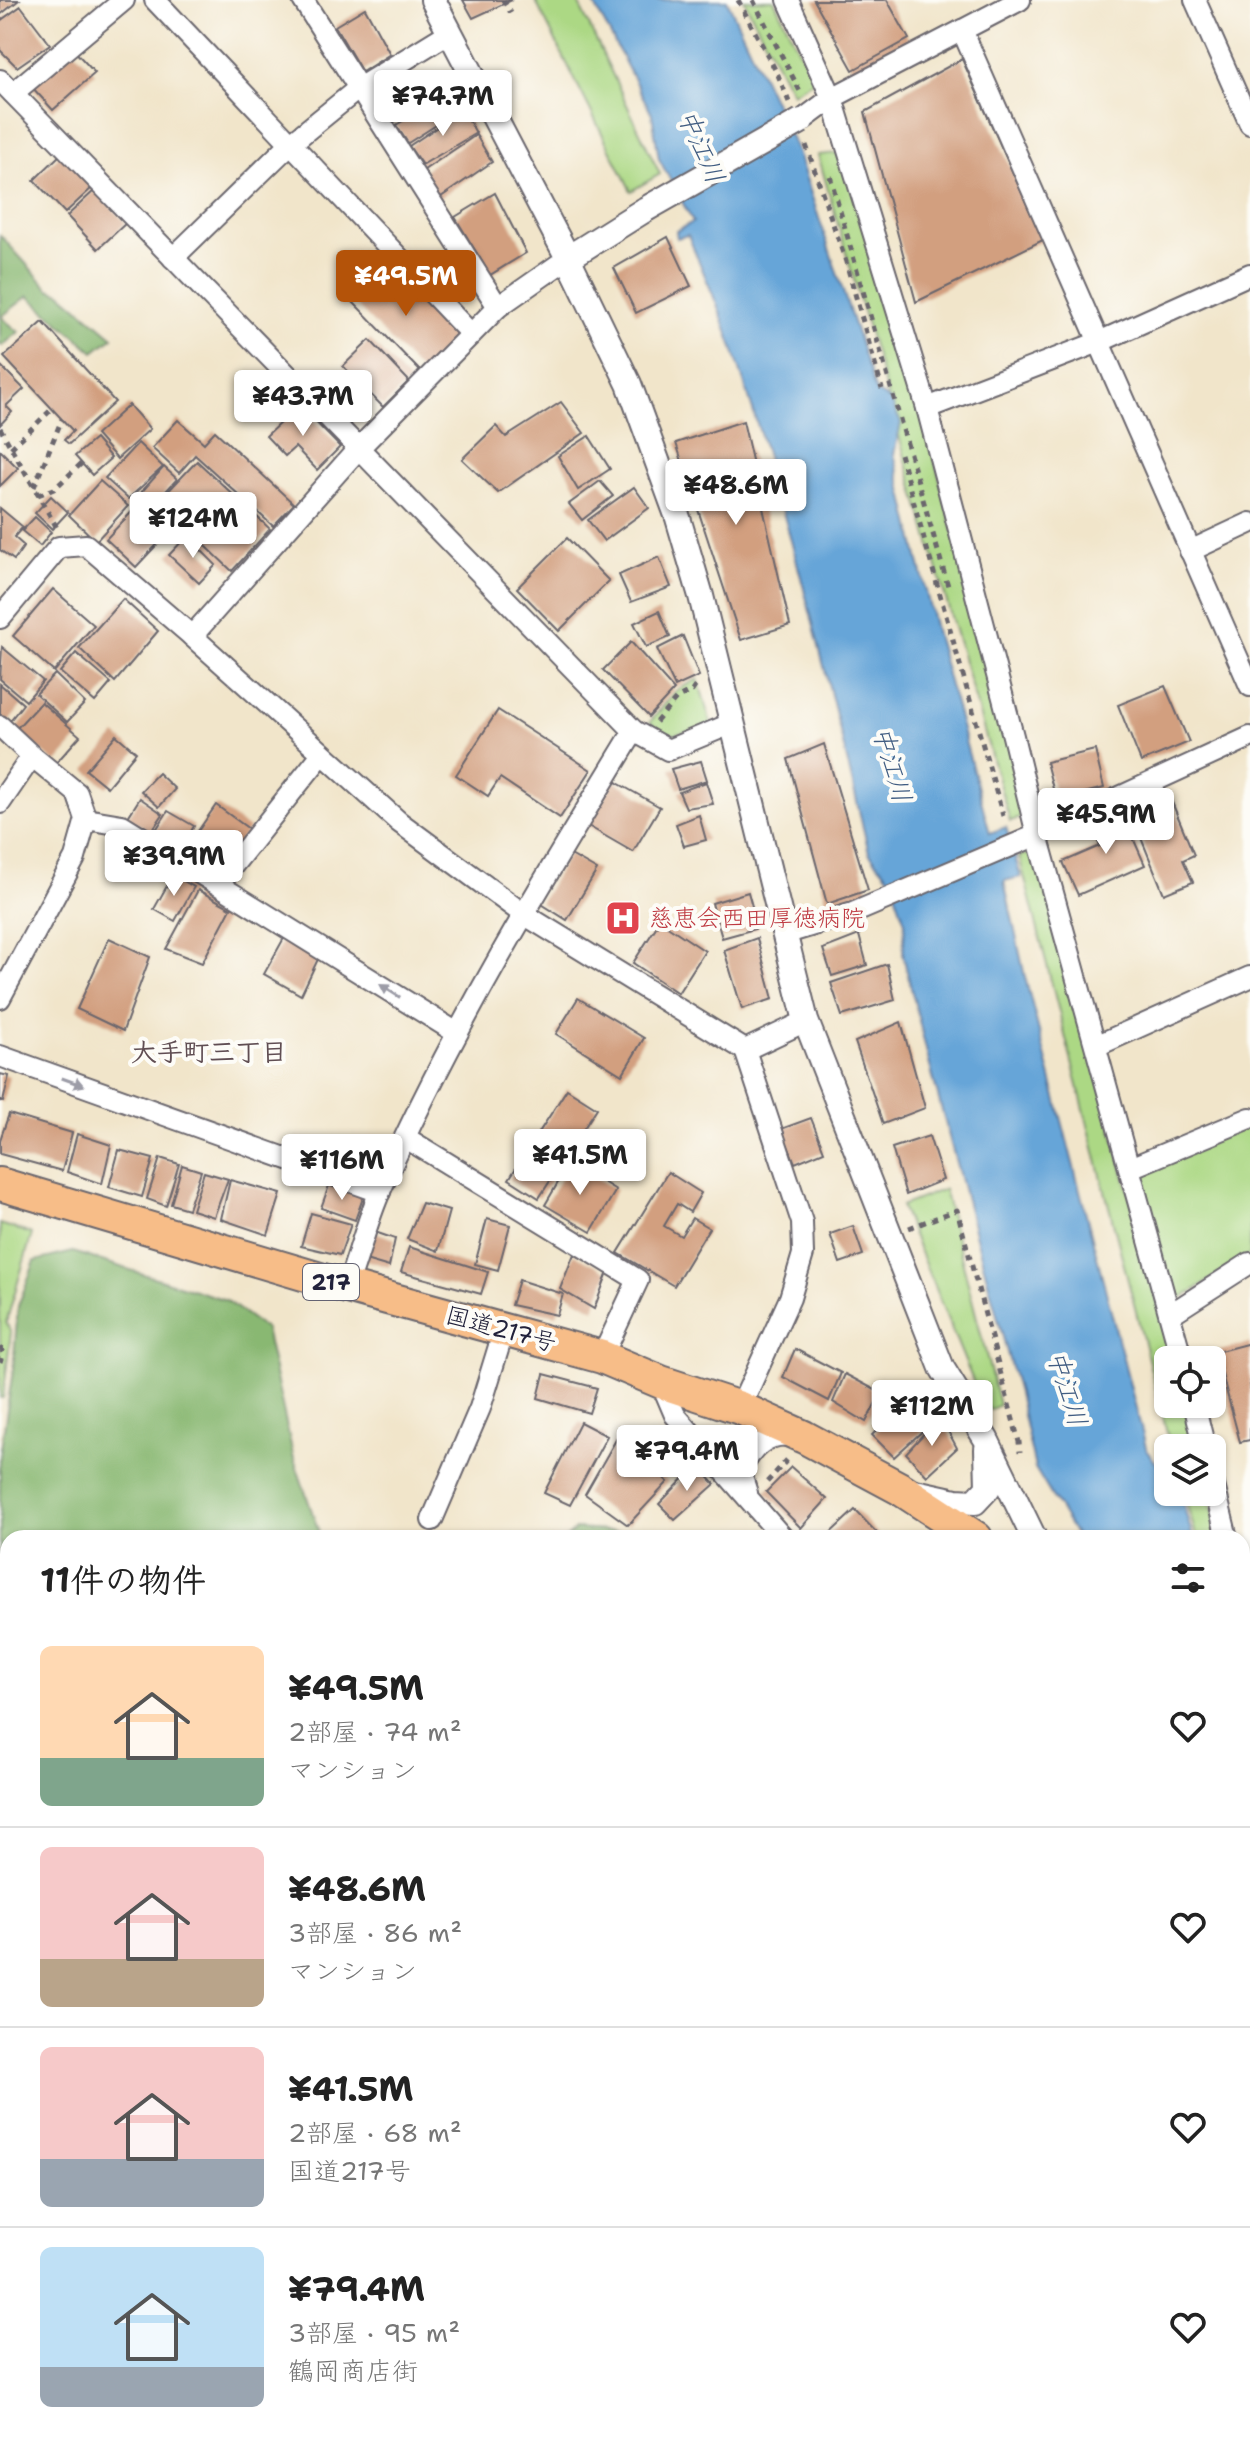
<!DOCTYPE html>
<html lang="ja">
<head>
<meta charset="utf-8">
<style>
	body { margin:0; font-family:"Shantell Sans","Klee One",sans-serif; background:#f2f2f2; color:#222; height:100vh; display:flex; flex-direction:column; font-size:30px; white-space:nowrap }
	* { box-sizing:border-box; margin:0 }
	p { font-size:26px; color:#767676 }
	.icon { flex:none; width:44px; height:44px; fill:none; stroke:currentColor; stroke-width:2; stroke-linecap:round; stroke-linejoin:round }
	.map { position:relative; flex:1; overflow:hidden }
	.panel { position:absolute; left:0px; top:1530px; width:1250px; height:912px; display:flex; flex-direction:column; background:#fff; border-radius:24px 24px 0 0; box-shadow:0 2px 6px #0004 }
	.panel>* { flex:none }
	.buttons { position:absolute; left:1154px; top:1346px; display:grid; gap:16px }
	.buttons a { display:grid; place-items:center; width:72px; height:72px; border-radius:12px; background:#fff; box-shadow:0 2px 6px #0004; font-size:40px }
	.price { position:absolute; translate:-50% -68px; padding:0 18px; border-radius:8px; background:#fff; color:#222; font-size:26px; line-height:52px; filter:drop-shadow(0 2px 4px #0008) }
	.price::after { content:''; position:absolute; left:50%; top:48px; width:24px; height:18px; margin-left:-12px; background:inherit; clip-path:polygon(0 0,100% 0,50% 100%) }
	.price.current { background:#b45309; color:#fff }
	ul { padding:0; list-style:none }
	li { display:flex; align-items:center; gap:24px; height:200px; padding:0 40px }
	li+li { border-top:2px solid #e0e0e0 }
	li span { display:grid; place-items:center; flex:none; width:224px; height:160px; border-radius:12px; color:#555 }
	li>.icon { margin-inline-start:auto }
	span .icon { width:96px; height:96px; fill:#fffc; stroke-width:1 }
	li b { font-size:34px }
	h2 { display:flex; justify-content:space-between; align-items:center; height:96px; padding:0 40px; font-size:34px }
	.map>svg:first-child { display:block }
	.green { fill:#acd884; stroke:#677d60; stroke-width:2 }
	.forest { fill:#89b872; stroke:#566d56; stroke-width:2 }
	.water { fill:#66a5d8; stroke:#44648a; stroke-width:2 }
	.building { fill:#d29f7f }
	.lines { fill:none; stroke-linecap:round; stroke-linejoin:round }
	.minor-casing { stroke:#6a666d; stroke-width:24 }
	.tertiary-casing { stroke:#6a666d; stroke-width:28 }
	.trunk-casing { stroke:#6a666d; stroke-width:36 }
	.path { stroke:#6a666d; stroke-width:5; stroke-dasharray:6 6; stroke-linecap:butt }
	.minor { stroke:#fff; stroke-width:20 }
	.tertiary { stroke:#fff; stroke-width:24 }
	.trunk { stroke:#f7bd88; stroke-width:32 }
	.tertiary-bridge-casing { stroke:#6a666d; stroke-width:28; stroke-linecap:butt }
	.tertiary-bridge { stroke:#fff; stroke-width:24 }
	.oneway { fill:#9c9ca7 }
	.labels { text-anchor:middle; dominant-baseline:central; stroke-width:8; stroke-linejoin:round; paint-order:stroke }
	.shield { fill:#fdfcf7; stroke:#646373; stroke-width:2 }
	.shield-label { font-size:22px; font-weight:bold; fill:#22223b }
	.health-label { font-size:24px; fill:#be3a42; stroke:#fdfcf7; text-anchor:start }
	.street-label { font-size:24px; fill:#22223b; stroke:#fdfcf7 }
	.water-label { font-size:26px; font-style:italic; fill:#415d82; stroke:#fdfcf7 }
	.neighbourhood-label { font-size:26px; font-weight:bold; fill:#604e53; stroke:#fdfcf7 }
</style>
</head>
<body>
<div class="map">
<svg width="1250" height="2442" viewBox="0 0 1250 2442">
	<rect width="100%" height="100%" fill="#fdfcf7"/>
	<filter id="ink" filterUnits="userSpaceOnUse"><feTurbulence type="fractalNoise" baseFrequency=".0125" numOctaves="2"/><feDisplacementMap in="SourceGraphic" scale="16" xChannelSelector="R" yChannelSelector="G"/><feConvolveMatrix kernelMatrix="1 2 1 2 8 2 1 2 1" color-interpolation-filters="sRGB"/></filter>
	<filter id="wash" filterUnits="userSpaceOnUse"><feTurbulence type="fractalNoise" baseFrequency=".006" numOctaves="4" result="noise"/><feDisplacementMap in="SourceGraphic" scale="32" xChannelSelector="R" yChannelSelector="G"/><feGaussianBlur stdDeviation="1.8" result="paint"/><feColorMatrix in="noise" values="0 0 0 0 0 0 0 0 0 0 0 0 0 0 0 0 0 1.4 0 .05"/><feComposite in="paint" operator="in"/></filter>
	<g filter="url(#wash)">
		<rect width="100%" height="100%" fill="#f1e5ca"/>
		<g class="green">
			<path d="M535,0H577L660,174L631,191Z"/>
			<path d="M744,0H774L814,80L792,93Z"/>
			<path d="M837,153L851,181L921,408L1028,816L1010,821L818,155Z"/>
			<path d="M698,679L712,727L665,736L650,722L677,690Z"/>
			<path d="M1039,851L1173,1360H1168V1404H1185L1196,1448H1171L1019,856Z"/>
			<path d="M1250,1124V1254L1174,1303L1139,1170Z"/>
			<path d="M944,1189L999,1405L990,1410L980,1398L901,1206Z"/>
			<path d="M0,1224L32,1234L6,1323L11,1332L3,1398H0Z"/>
			<path d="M1183,1492H1208L1220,1538H1197Z"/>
			<path d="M1242,1614L1250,1636V1690L1242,1669Z"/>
		</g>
		<g class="forest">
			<path d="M0,235L49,289L61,293L113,337L94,352L28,296L1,317L19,332L2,346L0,344Z"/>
			<path d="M73,1252L226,1300L265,1329L294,1459L321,1538H8V2434H1242V2172L1250,2177V2442H0V1455L13,1370L18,1306L35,1261Z"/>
			<path d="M576,1529L694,1537L695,1538H566Z"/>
		</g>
		<g class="water">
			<path d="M592,0H727L797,151L876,392L891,401L901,423L894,454L936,634L990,833L1006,827L1021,877L1004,881L1025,977L1147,1451L1168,1478V1492L1180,1493L1193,1538H1077L1035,1468L1018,1393L930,1066L903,955L905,922L890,878L869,853C829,682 787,510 731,342C719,306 702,270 688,235L677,238L676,231L693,222L659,159L652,114Z"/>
			<path d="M1242,1688L1250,1706V1839L1242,1826Z"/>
		</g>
		<g id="blocks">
			<g class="building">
				<path d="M0,0H19L0,15Z"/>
				<path d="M463,0H512L473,18Z"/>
				<path d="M814,0H887L909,39L853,70Z"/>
				<path d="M21,6L50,44L17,67L0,50V21Z"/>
				<path d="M365,8L390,54L362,72L335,26Z"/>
				<path d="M72,48L95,73L53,110L31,86Z"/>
				<path d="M962,59L1043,240L916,302L865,112Z"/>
				<path d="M401,66L423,103L394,122L372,85Z"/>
				<path d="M434,103L444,120L408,143L396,125Z"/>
				<path d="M463,110L476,133L422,165L409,146Z"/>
				<path d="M476,135L492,162L438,199L424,170Z"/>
				<path d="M62,153L93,187L65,213L34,180Z"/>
				<path d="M95,190L126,223L98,249L67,216Z"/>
				<path d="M495,193L526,253L490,275L455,217Z"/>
				<path d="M668,237L691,286L636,313L614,268Z"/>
				<path d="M390,262L461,335L421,372L353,302Z"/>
				<path d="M43,322L115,402L69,444L64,440L73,431L4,357Z"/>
				<path d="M370,340L409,381L383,407L343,366Z"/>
				<path d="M0,365L24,389L6,406L12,412L0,425Z"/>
				<path d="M561,402L584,433L498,493L462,459L496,426L506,437Z"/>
				<path d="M129,405L150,429L117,459L96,435Z"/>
				<path d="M299,405L340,447L317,470L295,447L285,456L266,436Z"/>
				<path d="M178,420L204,443L215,431L294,504L273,526L195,455L179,473L152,448Z"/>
				<path d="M743,421L790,625L741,640L676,443Z"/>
				<path d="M589,436L610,469L578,490L558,456Z"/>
				<path d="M95,439L111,458L92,475L75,456Z"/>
				<path d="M138,443L163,467L128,499L105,478Z"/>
				<path d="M0,450L18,468L0,486Z"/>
				<path d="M197,461L270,529L232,571L159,501Z"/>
				<path d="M164,467L177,479L156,502L183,527L173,538L168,533L136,567L106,539L143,500L138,496Z"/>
				<path d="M100,481L128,506L96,541L69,515Z"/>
				<path d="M600,481L613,496L582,520L569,504Z"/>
				<path d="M634,487L649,508L604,541L588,520Z"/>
				<path d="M51,496L68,512L52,529L35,513Z"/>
				<path d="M0,508L23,527L14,537L24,546L14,560L0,550Z"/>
				<path d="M35,517L51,532L40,546L22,531Z"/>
				<path d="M187,536L216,565L199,583L169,555Z"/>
				<path d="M567,538L609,581L559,631L517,588Z"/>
				<path d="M659,557L671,587L631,602L619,575Z"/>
				<path d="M53,589L94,625L54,672L13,636Z"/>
				<path d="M123,599L158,631L115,682L79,648Z"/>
				<path d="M659,611L670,637L646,647L634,623Z"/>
				<path d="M683,636L699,676L675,687L657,649Z"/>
				<path d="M631,642L674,690L649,717L603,670Z"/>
				<path d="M2,647L43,681L26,701L0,679Z"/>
				<path d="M76,653L111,683L95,702L60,672Z"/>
				<path d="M55,674L85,703L67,722L36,694Z"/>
				<path d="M0,684L23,704L8,723L0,716Z"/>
				<path d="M1165,686L1189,742L1141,762L1118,705Z"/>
				<path d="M41,702L80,736L56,763L16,729Z"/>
				<path d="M498,710L591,770L560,818L500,778L488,796L456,775Z"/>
				<path d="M116,735L136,752L107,787L86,770Z"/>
				<path d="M824,744L868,890L827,904L788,759Z"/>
				<path d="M1095,750L1104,788L1056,800L1046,762Z"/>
				<path d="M701,761L707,780L678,789L671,769Z"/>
				<path d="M158,773L175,789L159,807L141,791Z"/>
				<path d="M614,781L660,807L633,852L588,826Z"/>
				<path d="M706,782L713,804L686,808L679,792Z"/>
				<path d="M140,798L163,814L151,832L128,817Z"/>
				<path d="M1171,800L1194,855L1183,860L1193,882L1164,894L1132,816Z"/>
				<path d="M216,805L249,829L217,872L185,850Z"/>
				<path d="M168,811L194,826L181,849L154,833Z"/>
				<path d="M1122,813L1145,865L1078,895L1063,862L1100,846L1091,826Z"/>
				<path d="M699,815L706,840L684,846L676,824Z"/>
				<path d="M569,854L597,870L567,920L540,903Z"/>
				<path d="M173,875L194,887L175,921L154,909Z"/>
				<path d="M198,890L231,908L202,963L166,949Z"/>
				<path d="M748,892L758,928L722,938L712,903Z"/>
				<path d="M660,921L705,951L678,993L633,963Z"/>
				<path d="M859,935L867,965L832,976L823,949Z"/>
				<path d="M109,938L150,957L123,1031L77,1009Z"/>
				<path d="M284,938L319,957L301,995L264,974Z"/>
				<path d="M757,938L773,999L742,1009L724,950Z"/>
				<path d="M887,964L895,1000L842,1016L831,983Z"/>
				<path d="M578,998L644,1038L622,1075L556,1034Z"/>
				<path d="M901,1022L925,1108L883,1124L855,1042Z"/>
				<path d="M0,1074L9,1076L3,1102L0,1101Z"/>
				<path d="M567,1089L597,1108L539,1198L509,1179Z"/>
				<path d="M9,1114L72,1133L62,1171L0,1154V1140Z"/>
				<path d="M811,1118L824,1151L795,1163L781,1129Z"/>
				<path d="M77,1134L111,1145L102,1184L67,1172Z"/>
				<path d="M929,1136L943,1180L906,1195L892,1148Z"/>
				<path d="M119,1150L153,1159L142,1197L109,1187Z"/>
				<path d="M160,1158L179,1164L166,1206L147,1199Z"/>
				<path d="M570,1162L616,1190L591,1232L545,1205Z"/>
				<path d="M182,1165L201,1171L188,1209L171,1204Z"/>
				<path d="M204,1172L228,1179L214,1217L192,1210Z"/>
				<path d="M668,1172L701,1193L690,1212L677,1204L664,1226L681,1236L692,1218L709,1228L674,1286L618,1253Z"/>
				<path d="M230,1180L281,1194L268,1235L221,1219Z"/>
				<path d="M330,1183L364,1195L355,1220L321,1208Z"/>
				<path d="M422,1203L449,1211L438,1251L407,1239Z"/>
				<path d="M311,1213L351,1224L340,1255L301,1246Z"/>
				<path d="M487,1219L510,1225L498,1270L475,1264Z"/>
				<path d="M853,1226L863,1255L840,1263L830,1234Z"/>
				<path d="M372,1231L395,1239L389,1267L362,1259Z"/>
				<path d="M409,1247L488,1272L481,1294L401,1272Z"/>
				<path d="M574,1254L608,1272L594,1309L560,1289Z"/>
				<path d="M519,1280L563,1294L557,1315L511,1305Z"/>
				<path d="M1250,1343V1440L1240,1442L1216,1352Z"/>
				<path d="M795,1349L841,1373L829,1401L783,1377Z"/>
				<path d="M544,1374L597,1388L589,1413L538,1398Z"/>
				<path d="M845,1374L881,1393L866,1422L833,1402Z"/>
				<path d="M904,1404L927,1427L894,1457L872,1435Z"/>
				<path d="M940,1416L957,1448L927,1476L906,1453Z"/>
				<path d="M580,1422L607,1436L570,1505L544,1493Z"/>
				<path d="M621,1431L668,1482L628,1525L585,1494Z"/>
				<path d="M697,1465L715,1484L675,1520L659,1504Z"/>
				<path d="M791,1467L827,1499L801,1528L766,1492Z"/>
				<path d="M855,1510L878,1534L874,1538H825Z"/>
				<path d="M1250,2089V2132L1242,2120V2094Z"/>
			</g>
		</g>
	</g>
	<g filter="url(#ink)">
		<use href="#blocks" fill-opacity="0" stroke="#6a666d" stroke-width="2"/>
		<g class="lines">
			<defs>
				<g id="minor">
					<path d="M155,0L471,334"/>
					<path d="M303,0L498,307"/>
					<path d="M788,0L832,98L927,408L1013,736L1037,835L1182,1360"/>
					<path d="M1195,0L1250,124"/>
					<path d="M962,30L1250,686"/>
					<path d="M0,80L634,731L668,750L733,723"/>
					<path d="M13,93L124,0"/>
					<path d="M801,121L832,98L1020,0"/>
					<path d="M173,258L290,144L359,88L450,32"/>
					<path d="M927,408L1099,342L1250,274"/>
					<path d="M1190,551L1250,523"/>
					<path d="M0,618L59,547L86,545L192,636L399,822L522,913L745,1050L806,1021"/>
					<path d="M192,636L358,449L498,307L568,258"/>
					<path d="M0,726L32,756L77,793L86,819L75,858L0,998"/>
					<path d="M0,803L32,756"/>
					<path d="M86,819L122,825L457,1033"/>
					<path d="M218,884L322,754"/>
					<path d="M784,934L853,913L1037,835L1250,737"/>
					<path d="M1096,1046L1250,977"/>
					<path d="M0,1056L380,1192"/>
					<path d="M406,1138L638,1280L602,1357"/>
					<path d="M1130,1168L1250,1118"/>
					<path d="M347,1287C359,1255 367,1220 381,1189C452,1029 543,880 634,731"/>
					<path d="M1171,1314L1250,1263"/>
					<path d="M661,1382L675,1415L783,1538"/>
					<path d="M1194,1404L1205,1448"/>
					<path d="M740,1408L790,1298L803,1254L802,1222L745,1050"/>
					<path d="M1212,1477L1227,1538"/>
					<path d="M747,1493L740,1471C751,1449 766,1432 792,1436"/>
					<path d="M432,1520L480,1408L504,1330"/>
					<path d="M1242,1595L1250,1618"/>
					<path d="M1242,2049L1250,2058"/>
				</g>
				<g id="tertiary">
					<path d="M433,0L568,258L629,384L678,518L701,596L806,1021L942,1368L986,1439L1034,1538"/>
					<path d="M568,258L646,209"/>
					<path d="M915,1492L956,1501L975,1502L988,1488L987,1449"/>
				</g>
				<g id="trunk">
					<path d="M0,1184L347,1287L602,1357L661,1382L740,1408L804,1437L901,1489L976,1538"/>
					<path d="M1242,1897L1250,1910"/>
				</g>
			</defs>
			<use href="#minor" class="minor-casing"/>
			<use href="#tertiary" class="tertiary-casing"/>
			<use href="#trunk" class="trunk-casing"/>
			<g class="path">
				<path d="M503,0L511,13"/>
				<path d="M738,0L778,75L789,102"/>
				<path d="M753,0L802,95"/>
				<path d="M806,145L846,262L882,389"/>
				<path d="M830,176L948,586"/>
				<path d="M0,428L57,528"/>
				<path d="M11,448L52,409"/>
				<path d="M900,454L1003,816"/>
				<path d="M34,487L62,419"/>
				<path d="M38,495L54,489L82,463"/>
				<path d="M656,722L676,699L692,691L698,682"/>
				<path d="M909,1228L957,1210L1019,1442L1020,1452"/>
				<path d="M0,1347L3,1353L0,1362"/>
				<path d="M767,1482L787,1460"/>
				<path d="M1242,1646L1250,1667"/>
				<path d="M1242,1842L1250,1855"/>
				<path d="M0,1918L8,1910"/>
				<path d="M1242,1948L1250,1960"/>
				<path d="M307,2442L308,2434"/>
			</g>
			<use href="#minor" class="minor"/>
			<use href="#tertiary" class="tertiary"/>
			<use href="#trunk" class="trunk"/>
			<defs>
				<path id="tertiary-bridge" d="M646,209L801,121"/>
			</defs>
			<use href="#tertiary-bridge" class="tertiary-bridge-casing"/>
			<use href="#tertiary-bridge" class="tertiary-bridge"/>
		</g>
		<defs><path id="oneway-solid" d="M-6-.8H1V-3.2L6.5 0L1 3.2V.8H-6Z" transform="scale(2)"/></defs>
		<g class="oneway">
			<use href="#oneway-solid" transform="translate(390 991) rotate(-148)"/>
			<use href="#oneway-solid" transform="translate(73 1082) rotate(20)"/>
		</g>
	</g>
	<defs>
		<symbol id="hospital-square" viewBox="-11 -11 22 22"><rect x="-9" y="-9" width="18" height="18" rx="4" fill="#e0444e" stroke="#fdfcf7"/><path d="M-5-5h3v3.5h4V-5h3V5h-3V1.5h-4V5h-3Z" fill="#fff"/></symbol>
	</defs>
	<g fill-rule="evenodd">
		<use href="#hospital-square" x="603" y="898" width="40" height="40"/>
	</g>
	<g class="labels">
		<rect class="shield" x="303" y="1264" width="56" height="36" rx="6"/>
		<g class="shield-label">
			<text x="331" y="1282">217</text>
		</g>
		<g class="health-label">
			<text x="649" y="918">慈恵会西田厚徳病院</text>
		</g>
		<g class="street-label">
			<text transform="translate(501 1329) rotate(15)">国道217号</text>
		</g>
		<g class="water-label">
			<text transform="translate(702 146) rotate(66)">中江川</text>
			<text transform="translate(893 764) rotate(74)">中江川</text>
			<text transform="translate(1068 1388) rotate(73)">中江川</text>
		</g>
		<g class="neighbourhood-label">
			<text x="209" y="1051">大手町三丁目</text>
		</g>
	</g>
</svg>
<div class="buttons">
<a><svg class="icon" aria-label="locate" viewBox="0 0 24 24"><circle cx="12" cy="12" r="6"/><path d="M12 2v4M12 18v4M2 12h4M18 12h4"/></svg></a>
<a><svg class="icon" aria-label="layers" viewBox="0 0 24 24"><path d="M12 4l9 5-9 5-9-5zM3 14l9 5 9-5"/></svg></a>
</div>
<b class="price" style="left:443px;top:138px">¥74.7M</b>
<b class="price current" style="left:406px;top:318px">¥49.5M</b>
<b class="price" style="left:303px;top:438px">¥43.7M</b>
<b class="price" style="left:736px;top:527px">¥48.6M</b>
<b class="price" style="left:193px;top:560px">¥124M</b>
<b class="price" style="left:1106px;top:856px">¥45.9M</b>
<b class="price" style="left:174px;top:898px">¥39.9M</b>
<b class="price" style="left:580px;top:1197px">¥41.5M</b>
<b class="price" style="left:342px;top:1202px">¥116M</b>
<b class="price" style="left:932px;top:1448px">¥112M</b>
<b class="price" style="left:687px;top:1493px">¥79.4M</b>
<section class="panel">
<h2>11件の物件<svg class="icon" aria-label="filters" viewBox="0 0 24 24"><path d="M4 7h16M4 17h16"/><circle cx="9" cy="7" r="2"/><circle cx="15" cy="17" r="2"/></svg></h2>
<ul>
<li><span style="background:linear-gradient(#ffd9b3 70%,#7fa58c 0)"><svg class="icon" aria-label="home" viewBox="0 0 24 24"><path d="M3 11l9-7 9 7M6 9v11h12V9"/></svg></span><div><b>¥49.5M</b><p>2部屋 · 74 m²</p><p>マンション</p></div><svg class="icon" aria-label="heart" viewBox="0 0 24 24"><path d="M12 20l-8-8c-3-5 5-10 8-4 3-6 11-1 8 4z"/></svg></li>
<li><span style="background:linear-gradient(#f6c9c9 70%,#b9a48a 0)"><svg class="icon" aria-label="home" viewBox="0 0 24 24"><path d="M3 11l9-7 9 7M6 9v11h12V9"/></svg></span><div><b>¥48.6M</b><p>3部屋 · 86 m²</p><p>マンション</p></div><svg class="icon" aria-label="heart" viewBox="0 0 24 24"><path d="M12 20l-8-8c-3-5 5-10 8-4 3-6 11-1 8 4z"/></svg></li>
<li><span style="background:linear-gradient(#f6c9c9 70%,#9aa5b1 0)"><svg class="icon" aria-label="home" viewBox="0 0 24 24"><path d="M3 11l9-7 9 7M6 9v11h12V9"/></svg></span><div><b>¥41.5M</b><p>2部屋 · 68 m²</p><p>国道217号</p></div><svg class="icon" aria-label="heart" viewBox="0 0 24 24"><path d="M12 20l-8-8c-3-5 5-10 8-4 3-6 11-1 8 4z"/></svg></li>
<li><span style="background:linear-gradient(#bfe0f5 75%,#9aa5b1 0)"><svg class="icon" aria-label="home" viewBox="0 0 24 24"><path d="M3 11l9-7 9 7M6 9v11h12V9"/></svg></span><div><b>¥79.4M</b><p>3部屋 · 95 m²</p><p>鶴岡商店街</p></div><svg class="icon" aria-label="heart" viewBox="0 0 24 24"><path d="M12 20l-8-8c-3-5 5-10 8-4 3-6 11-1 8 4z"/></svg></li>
</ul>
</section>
</div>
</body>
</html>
